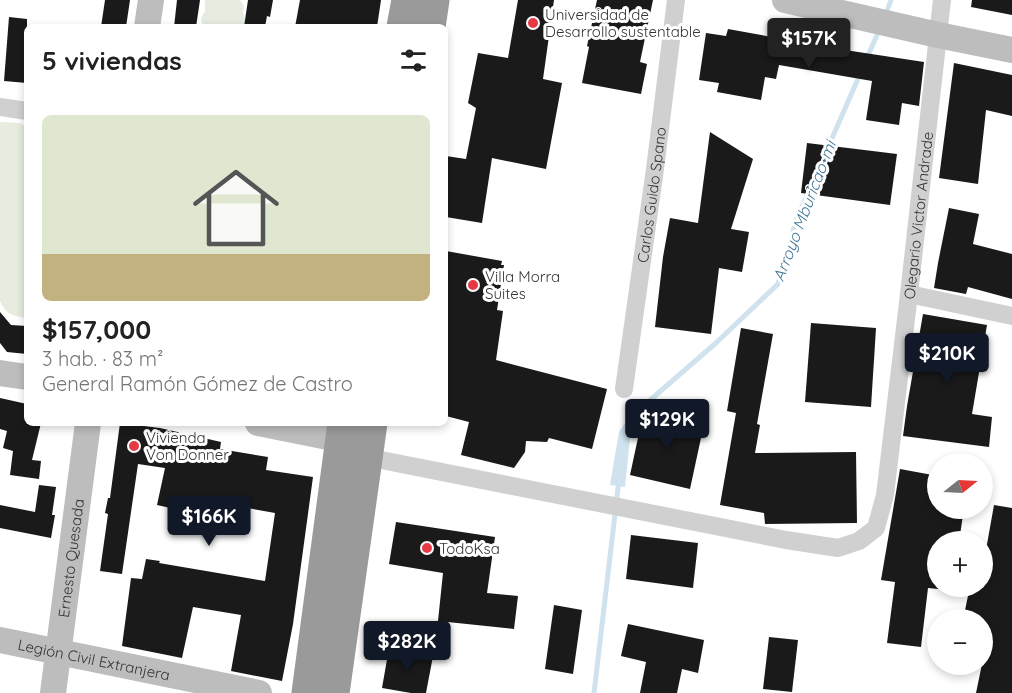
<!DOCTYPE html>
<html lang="es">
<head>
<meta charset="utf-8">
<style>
	body { margin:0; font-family:Quicksand,sans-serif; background:#f6f6f6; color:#222; height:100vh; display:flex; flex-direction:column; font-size:22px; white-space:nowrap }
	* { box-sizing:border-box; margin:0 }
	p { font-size:20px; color:#767676 }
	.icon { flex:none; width:33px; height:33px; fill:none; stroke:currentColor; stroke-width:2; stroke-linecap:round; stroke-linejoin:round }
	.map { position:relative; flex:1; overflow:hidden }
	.panel { position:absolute; left:24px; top:24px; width:424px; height:402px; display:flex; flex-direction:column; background:#fff; border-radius:9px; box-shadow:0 3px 9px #0003 }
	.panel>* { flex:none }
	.needle { width:39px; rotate:72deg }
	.tools { position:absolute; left:927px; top:453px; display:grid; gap:12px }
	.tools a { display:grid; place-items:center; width:66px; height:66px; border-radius:50%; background:#fff; box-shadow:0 3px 9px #0003; font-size:30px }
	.price { position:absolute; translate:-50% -51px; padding:0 14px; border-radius:6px; background:#111827; color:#fff; font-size:20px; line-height:39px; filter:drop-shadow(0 2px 3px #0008) }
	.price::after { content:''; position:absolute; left:50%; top:36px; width:18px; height:14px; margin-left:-9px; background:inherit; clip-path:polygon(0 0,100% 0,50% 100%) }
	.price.active { background:#222; color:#fff }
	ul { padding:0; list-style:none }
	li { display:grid; align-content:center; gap:12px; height:318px; padding:0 18px }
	li span { display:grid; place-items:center; height:186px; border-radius:9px; color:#555 }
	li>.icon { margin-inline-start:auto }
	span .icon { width:108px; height:108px; fill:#fffc; stroke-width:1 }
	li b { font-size:26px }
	h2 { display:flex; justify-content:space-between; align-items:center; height:72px; padding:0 18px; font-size:26px }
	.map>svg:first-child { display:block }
	.green { fill:#e6ecdf }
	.water { fill:#cfe2ee }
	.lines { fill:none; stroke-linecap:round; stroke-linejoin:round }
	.stream { stroke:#cfe2ee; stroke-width:5 }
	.building { fill:#1a1a1a }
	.street { stroke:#d0d0d0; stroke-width:18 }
	.secondary { stroke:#bdbdbd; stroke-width:26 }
	.highway { stroke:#9a9a9a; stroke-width:33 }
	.poi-dot { fill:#e63946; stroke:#fff; stroke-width:2 }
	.labels { text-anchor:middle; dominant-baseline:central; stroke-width:6; stroke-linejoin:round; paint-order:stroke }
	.poi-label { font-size:15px; fill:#333; stroke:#fff; text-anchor:start }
	.street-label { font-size:15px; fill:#333; stroke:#fff }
	.water-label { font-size:16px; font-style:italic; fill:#3f7597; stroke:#fff }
</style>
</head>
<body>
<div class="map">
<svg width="1012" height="693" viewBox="0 0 1012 693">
	<rect width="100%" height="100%" fill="#fff"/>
	<g class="green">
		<path d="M205,0H240L244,6L243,13L248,27H203L201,18L205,11Z"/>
		<path d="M0,122L20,123L27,127V318C14,316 6,315 0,301Z"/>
	</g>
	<path class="water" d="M643,410L644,427L635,433L630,438L625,487L610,485L619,432L629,417Z"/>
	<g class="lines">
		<g class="stream">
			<path d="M886,14L891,0"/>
			<path d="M867,58L880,28"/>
			<path d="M826,152L861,72"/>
			<path d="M636,417L641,408L717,342L778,284L796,221L810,188"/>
			<path d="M594,693L619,480"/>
		</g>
	</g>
	<g class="building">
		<path d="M105,0H130L126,27H101Z"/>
		<path d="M177,0H200L196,27H174Z"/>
		<path d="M248,0H273L270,17L267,16L265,27H244Z"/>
		<path d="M300,0H381L377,27H295Z"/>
		<path d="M518,0H554L543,79L562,83L546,169L492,158L482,223L446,217V156L466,159L476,108L468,103L478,53L508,58Z"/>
		<path d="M597,0H653L640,62L647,64L641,94L582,83L589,47L587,46Z"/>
		<path d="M972,0H1012V15L971,7Z"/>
		<path d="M9,17L27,19V83L4,81Z"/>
		<path d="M728,29L805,43L806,40L846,46L845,50L924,62L919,106L902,103L899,125L866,120L872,81L779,65L776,79L765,77L761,100L717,92L719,83L699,80L706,33L726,36Z"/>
		<path d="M954,63L1012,75V116L986,110L978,184L939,178Z"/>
		<path d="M710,132L753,159L731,229L749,232L742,272L719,268L711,334L655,327L663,257L670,218L698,223Z"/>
		<path d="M807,143L897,154L890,205L801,193Z"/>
		<path d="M949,208L979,214L973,244L1012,254V299L968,287L966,294L934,288L938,263Z"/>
		<path d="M446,251L502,261L501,265H504L497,310L503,311L496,360L607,389L592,449L549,438L547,442L526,441L525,452L514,468L461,455L469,422L446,416Z"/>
		<path d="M0,312L11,325L27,326V354L7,352L0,343Z"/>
		<path d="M923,314L987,325L972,414L992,417L989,447L903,436L907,406Z"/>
		<path d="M811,323L876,328L871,407L805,402Z"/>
		<path d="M741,328L773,334L757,424L760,425L755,453L856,452L857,523L765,524L764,513L720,505L736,413L727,411Z"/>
		<path d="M0,398L27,404V423H41L32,460L41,461L39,479L10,475L13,451L3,448L7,431L0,429Z"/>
		<path d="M644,410L704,424L690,489L630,475Z"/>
		<path d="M120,423L160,428L221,442L220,449L268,457L266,470L313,477L293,624L282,681L231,671L241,615L193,607L182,658L122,646L131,578L142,579L146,559L160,561L159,563L265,581L275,513L209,501L206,516L157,505L165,468L138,464L122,574L100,571L108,514L105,513L108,498H110Z"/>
		<path d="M900,469L938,476V508H964L959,542H938V589L928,588L921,647L887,643L895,582L881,580Z"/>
		<path d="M39,485L56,487L52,515H55L51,538L0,528V505L35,512Z"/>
		<path d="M994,505L1012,508V693H976L982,664V620H963L970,586H982V561H984Z"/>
		<path d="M396,522L495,537L487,593L518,596L514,629L438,621L443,573L389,564Z"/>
		<path d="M631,535L698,543L693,588L626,579Z"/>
		<path d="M554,605L582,610L573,674L545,669Z"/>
		<path d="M628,624L704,640L698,673L682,669L677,693H640L646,662L621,656Z"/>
		<path d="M769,637L798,640L792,692L763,689Z"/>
		<path d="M389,648L433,656L426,693H411L382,688Z"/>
	</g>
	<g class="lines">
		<g class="street">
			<path d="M0,107L27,111"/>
			<path d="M909,294L1012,316"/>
			<path id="s1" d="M624,389L655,169L676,0"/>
			<path id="s2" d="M366,457L786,540L838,548L859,541L876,528L885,495L909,294L942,0"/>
		</g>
		<g class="secondary">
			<path d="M785,0L938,35L1012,50"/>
			<path d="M147,27L151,0"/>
			<path d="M0,373L27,377"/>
			<path d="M258,423L343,440"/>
			<path id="s3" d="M0,640L259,693"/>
			<path id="s4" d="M53,693L88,423"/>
		</g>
		<g class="highway">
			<path d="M403,27L408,0"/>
			<path d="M429,27L433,0"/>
			<path d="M308,693L344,423"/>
			<path d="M333,693L371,423"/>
		</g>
	</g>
	<g class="poi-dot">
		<circle cx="533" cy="23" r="6"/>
		<circle cx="473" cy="285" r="6"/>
		<circle cx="134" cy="446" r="6"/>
		<circle cx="427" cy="548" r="6"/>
	</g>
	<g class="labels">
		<g class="poi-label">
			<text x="545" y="14">Universidad de<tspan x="545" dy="17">Desarrollo sustentable</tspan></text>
			<text x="485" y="276">Villa Morra<tspan x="485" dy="17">Suites</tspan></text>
			<text x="146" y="437">Vivienda<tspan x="146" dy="17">Von Donner</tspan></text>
			<text x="439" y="548">TodoKsa</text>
		</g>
		<g class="street-label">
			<text stroke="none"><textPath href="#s1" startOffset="196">Carlos Guido Spano</textPath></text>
			<text stroke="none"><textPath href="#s2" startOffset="840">Olegario Victor Andrade</textPath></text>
			<text stroke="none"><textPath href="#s4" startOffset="136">Ernesto Quesada</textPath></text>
			<text stroke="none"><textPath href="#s3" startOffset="96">Legión Civil Extranjera</textPath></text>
		</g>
		<g class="water-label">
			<text transform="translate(804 211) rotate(-69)">Arroyo Mburicao-mi</text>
		</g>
	</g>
</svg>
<div class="tools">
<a><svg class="needle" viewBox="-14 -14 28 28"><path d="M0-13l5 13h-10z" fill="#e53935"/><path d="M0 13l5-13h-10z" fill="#767676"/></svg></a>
<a>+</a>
<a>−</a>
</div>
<b class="price active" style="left:809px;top:69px">$157K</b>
<b class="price" style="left:947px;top:384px">$210K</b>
<b class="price" style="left:667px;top:450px">$129K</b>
<b class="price" style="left:209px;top:547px">$166K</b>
<b class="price" style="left:407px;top:672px">$282K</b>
<section class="panel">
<h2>5 viviendas<svg class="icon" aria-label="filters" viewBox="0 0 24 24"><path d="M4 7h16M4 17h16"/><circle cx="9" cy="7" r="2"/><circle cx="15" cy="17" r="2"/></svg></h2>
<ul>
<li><span style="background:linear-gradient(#dfe7d0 75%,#c2b280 0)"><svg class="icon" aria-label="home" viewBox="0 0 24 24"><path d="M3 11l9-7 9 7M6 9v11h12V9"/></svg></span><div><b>$157,000</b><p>3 hab. · 83 m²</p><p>General Ramón Gómez de Castro</p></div></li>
</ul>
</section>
</div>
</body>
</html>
